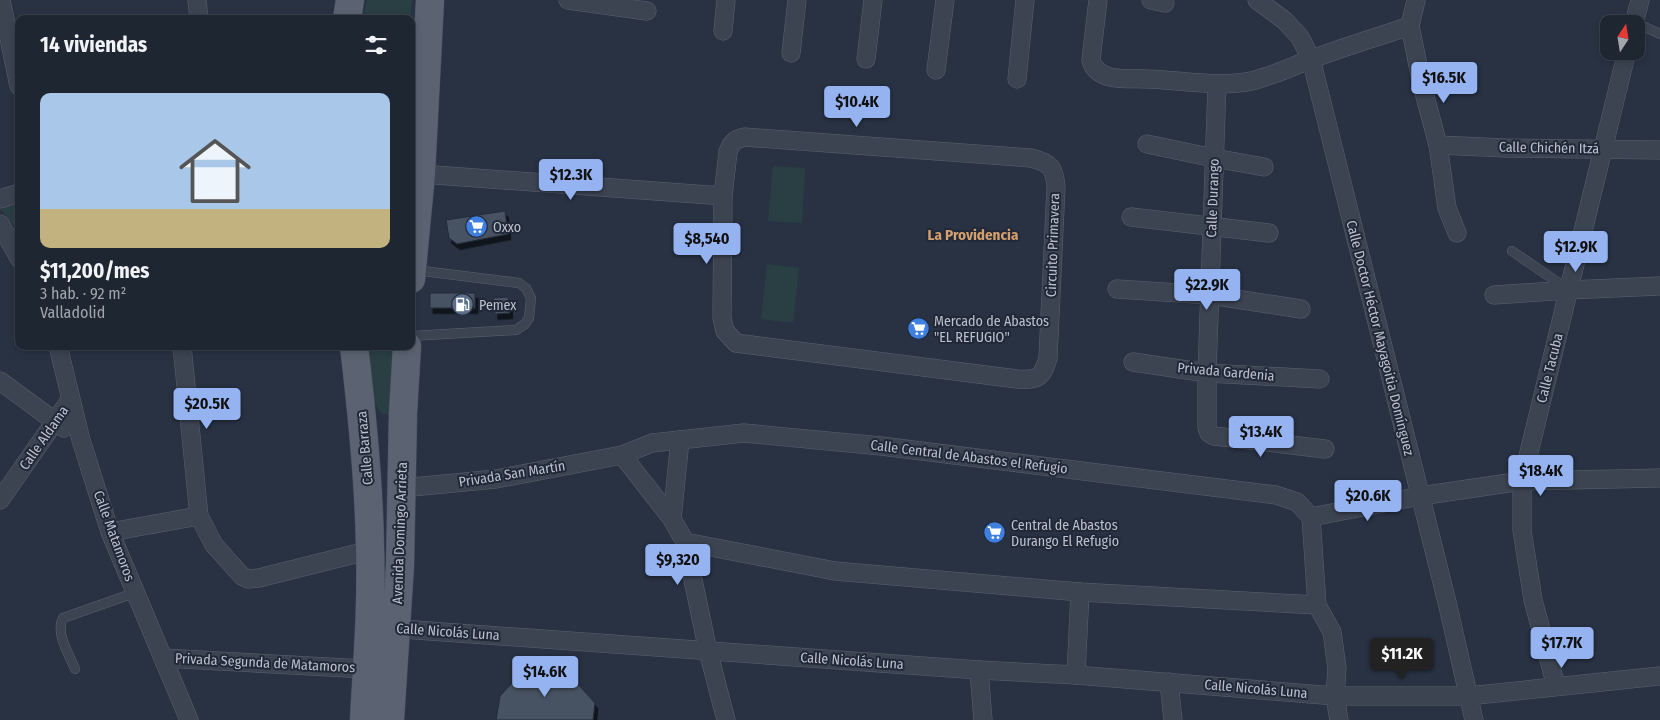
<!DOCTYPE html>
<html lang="es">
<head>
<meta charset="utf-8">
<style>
	body { margin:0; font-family:"Fira Sans Condensed",sans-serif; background:#2b323e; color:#f1f3f6; height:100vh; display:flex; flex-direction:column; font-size:19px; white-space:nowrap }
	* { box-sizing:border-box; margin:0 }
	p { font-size:16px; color:#a1a5ac }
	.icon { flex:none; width:28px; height:28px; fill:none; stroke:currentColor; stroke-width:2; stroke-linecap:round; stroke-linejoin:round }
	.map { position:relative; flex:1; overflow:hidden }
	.drawer { position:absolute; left:15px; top:15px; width:400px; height:335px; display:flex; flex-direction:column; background:#1e2632; border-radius:10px; box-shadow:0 2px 8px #0003,0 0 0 1px #3c434d }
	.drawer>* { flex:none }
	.needle { width:32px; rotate:12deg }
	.controls { position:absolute; left:1600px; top:15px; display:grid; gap:10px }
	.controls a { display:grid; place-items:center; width:45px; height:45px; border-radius:10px; background:#1e2632; box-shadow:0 2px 8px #0003,0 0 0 1px #3c434d; font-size:25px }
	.price { position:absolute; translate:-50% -42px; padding:0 11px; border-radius:5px; background:#95b2f1; color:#111; font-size:16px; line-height:32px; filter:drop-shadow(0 1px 2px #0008) }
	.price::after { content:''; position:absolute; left:50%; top:30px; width:15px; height:11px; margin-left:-8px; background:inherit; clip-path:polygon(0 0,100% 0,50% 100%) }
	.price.selected { background:#222; color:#fff }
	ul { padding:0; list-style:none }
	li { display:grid; align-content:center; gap:10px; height:265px; padding:0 25px }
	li+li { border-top:1px solid #3c434d }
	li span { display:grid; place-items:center; height:155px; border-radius:10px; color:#555 }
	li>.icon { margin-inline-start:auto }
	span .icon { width:90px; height:90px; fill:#fffc; stroke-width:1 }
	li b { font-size:21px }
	h2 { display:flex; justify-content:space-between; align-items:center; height:60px; padding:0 25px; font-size:21px }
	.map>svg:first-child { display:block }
	.green { fill:#2a3f44 }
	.building { fill:#475264; stroke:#232b3a; filter:url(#shadow) }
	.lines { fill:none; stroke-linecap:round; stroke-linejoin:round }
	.lane-casing { stroke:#5b6270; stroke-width:10 }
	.street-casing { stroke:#5b6270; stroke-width:19 }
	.primary-casing { stroke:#464d5c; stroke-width:29 }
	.lane { stroke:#3c4452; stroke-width:9 }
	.street { stroke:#3c4452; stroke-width:18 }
	.primary { stroke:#5b6372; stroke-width:28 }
	.labels { text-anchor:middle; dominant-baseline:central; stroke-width:4; stroke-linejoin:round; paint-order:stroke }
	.street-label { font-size:14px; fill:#bac0cc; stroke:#212938 }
	.poi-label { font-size:14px; fill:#bac0cc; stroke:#212938; text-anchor:start }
	.neighbourhood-label { font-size:15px; font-weight:bold; fill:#d39f6e; stroke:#212938 }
</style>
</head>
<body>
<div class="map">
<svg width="1660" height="720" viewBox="0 0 1660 720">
	<defs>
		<filter id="shadow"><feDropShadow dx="3" dy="5.5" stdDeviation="0" flood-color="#0009"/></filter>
	</defs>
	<rect width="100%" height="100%" fill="#283243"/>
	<g class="green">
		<path d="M367,0H412L411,11L415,65L411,150V19H363Z"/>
		<path d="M773,166L805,168L802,223L768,221Z"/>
		<path d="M19,200V233L0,208V203Z"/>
		<path d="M767,264L799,268L793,323L761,319Z"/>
		<path d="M368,346H399L391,416L381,413L374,400Z"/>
	</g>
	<g class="building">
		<path d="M505,211L508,234L457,244L449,238L446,220Z"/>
		<rect x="430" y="293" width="45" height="15"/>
		<path d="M508,297L510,313L495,314L493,298Z"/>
		<path d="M525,669L566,671L595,703L593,720H496L500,696Z"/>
	</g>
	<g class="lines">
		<defs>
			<g id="lane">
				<path d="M1634,22L1660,34"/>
				<path d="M1512,251L1566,288"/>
				<path d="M411,336L516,330L525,324L529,318L531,298L526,288L519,283L415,270"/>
				<path d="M75,669C69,654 55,633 63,618L134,593"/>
			</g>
			<g id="street">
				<path d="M1,0L19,86"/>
				<path d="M197,0L199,19"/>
				<path d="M568,0L647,11"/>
				<path d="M1098,0L1091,60C1097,83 1128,78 1147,79C1180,80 1214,87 1246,82C1269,78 1290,67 1312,59C1344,47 1377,37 1410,26"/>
				<path d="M1151,0L1165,3"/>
				<path d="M1257,0L1284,20L1300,37L1311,59L1447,602L1474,720"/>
				<path d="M1416,0L1410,26L1422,85L1438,145L1447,208L1457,233"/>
				<path d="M1634,24L1640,0"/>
				<path d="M723,31L726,0"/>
				<path d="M791,53L797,0"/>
				<path d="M866,59L873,0"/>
				<path d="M936,70L945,0"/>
				<path d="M1017,79L1025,0"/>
				<path d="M1217,84L1207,373V428L1209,433L1214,436L1325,449"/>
				<path d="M744,137L1031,158C1051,163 1054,167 1056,187L1048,358C1042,378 1039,380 1017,379L736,343L725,331L722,318L723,196L728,152L731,145L736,140Z"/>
				<path d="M1147,144L1214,158L1264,167"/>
				<path d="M1438,145L1506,148L1660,150"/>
				<path d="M421,174L723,196"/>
				<path d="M0,199L19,193"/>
				<path d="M1131,217L1269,233"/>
				<path d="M0,224L19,258"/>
				<path d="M1117,289L1210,295L1301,309"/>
				<path d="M1494,295L1569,290L1660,286"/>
				<path d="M58,346L81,440L110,532L189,720"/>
				<path d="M182,346L199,516L214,545L242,576L248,579L259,578L371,550"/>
				<path d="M1133,362L1207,373L1320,379"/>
				<path d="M0,381L64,428"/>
				<path d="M622,455L672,519L685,542L708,651L726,720"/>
				<path d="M402,488L496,479L622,455L652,443L744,433L881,446L1276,495L1297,502L1311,517"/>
				<path d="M0,500L70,400"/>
				<path d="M1311,517L1420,496L1522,481L1660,478"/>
				<path d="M1311,517L1317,605L1332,632L1337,668L1335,696L1339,720"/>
				<path d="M672,519L680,440"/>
				<path d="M110,532L199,516"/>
				<path d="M685,542L835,571L1080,592L1317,605"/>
				<path d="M387,628L979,670L1076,675L1335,696H1468L1660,676"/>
				<path d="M163,658L366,669"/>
				<path d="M979,670L983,720"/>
				<path d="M1076,675L1080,592"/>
				<path d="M1169,682L1173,720"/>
				<path d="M1556,686L1533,600L1522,530V481L1627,51"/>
			</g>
			<g id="primary">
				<path d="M347,19L350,0"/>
				<path d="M411,279L421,174L430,0"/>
				<path d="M354,346C362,413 369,480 370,548C372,605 367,663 364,720"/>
				<path d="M390,720L400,565L403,413L407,346"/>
			</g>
		</defs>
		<use href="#lane" class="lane-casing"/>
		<use href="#street" class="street-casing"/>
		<use href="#primary" class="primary-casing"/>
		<use href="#lane" class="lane"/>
		<use href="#street" class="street"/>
		<use href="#primary" class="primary"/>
	</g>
	<defs>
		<symbol id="supermarket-disc" viewBox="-11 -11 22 22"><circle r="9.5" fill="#3f7fe0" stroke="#212938"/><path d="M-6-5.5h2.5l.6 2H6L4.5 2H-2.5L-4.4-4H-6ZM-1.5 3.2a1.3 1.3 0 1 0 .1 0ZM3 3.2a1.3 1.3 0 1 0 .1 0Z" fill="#fff"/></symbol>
		<symbol id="fuel-disc" viewBox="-11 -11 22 22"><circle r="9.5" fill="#5c6f8a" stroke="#212938"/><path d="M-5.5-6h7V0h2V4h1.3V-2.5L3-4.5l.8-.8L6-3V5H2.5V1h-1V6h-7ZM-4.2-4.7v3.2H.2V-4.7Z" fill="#fff"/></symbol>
	</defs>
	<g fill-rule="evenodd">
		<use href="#supermarket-disc" x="464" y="214" width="25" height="25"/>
		<use href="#fuel-disc" x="450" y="292" width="25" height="25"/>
		<use href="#supermarket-disc" x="906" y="316" width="25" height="25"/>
		<use href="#supermarket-disc" x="982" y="520" width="25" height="25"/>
	</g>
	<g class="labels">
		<g class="street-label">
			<text transform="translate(1549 148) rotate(1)">Calle Chichén Itzá</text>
			<text transform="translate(1213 198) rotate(-88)">Calle Durango</text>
			<text transform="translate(1053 245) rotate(-88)">Circuito Primavera</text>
			<text transform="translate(1380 338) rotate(76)">Calle Doctor Héctor Mayagoitia Domínguez</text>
			<text transform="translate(1550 368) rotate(-76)">Calle Tacuba</text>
			<text transform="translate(1226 372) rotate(5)">Privada Gardenia</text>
			<text transform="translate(44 438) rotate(-55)">Calle Aldama</text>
			<text transform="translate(365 448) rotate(-95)">Calle Barraza</text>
			<text transform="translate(969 457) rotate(7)">Calle Central de Abastos el Refugio</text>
			<text transform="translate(512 474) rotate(-9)">Privada San Martín</text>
			<text transform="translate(400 533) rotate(-88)">Avenida Domingo Arrieta</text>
			<text transform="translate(114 536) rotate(70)">Calle Matamoros</text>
			<text transform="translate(448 632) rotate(4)">Calle Nicolás Luna</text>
			<text transform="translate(852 661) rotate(4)">Calle Nicolás Luna</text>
			<text transform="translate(265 663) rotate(3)">Privada Segunda de Matamoros</text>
			<text transform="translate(1256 689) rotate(5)">Calle Nicolás Luna</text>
		</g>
		<g class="poi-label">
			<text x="493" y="227">Oxxo</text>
			<text x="479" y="305">Pemex</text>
			<text x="934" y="321">Mercado de Abastos<tspan x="934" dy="16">"EL REFUGIO"</tspan></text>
			<text x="1011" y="525">Central de Abastos<tspan x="1011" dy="16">Durango El Refugio</tspan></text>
		</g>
		<g class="neighbourhood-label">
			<text x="973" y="235">La Providencia</text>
		</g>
	</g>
</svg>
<div class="controls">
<a><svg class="needle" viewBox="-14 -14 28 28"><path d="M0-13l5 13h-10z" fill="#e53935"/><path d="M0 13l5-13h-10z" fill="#a1a5ac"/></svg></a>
</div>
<b class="price" style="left:1444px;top:104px">$16.5K</b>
<b class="price" style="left:857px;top:128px">$10.4K</b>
<b class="price" style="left:571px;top:201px">$12.3K</b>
<b class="price" style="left:707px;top:265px">$8,540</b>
<b class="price" style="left:1576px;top:273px">$12.9K</b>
<b class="price" style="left:1207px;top:311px">$22.9K</b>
<b class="price" style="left:207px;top:430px">$20.5K</b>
<b class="price" style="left:1261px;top:458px">$13.4K</b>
<b class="price" style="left:1541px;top:497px">$18.4K</b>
<b class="price" style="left:1368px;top:522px">$20.6K</b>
<b class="price" style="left:678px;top:586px">$9,320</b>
<b class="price" style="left:1562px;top:669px">$17.7K</b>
<b class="price selected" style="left:1402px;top:680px">$11.2K</b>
<b class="price" style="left:545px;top:698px">$14.6K</b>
<section class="drawer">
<h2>14 viviendas<svg class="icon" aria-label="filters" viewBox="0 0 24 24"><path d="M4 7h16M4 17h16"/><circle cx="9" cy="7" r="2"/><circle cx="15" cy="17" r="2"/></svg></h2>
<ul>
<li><span style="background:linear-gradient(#a9c7e8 75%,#c2b280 0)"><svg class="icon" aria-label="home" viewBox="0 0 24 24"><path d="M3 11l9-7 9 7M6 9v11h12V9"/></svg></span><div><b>$11,200/mes</b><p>3 hab. · 92 m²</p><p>Valladolid</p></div></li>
</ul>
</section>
</div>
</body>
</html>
